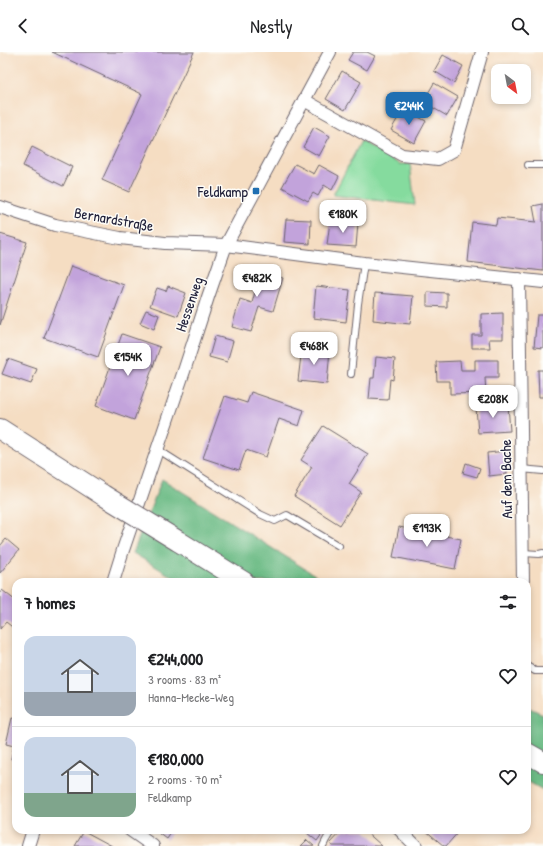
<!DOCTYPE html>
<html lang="en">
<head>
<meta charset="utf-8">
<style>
	body { margin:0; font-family:"Patrick Hand",sans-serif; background:#f2f2f2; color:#202124; height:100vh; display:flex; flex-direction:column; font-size:15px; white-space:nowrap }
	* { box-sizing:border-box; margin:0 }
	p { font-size:13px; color:#757577 }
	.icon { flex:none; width:22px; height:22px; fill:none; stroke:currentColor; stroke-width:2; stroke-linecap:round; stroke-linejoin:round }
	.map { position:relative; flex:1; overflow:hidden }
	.sheet { position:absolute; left:12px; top:526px; width:519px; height:256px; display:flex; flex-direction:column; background:#fff; border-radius:12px; box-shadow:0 2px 6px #0003 }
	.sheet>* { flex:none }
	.needle { width:26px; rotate:148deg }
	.controls { position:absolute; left:491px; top:12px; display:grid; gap:8px }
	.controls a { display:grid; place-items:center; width:40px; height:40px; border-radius:8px; background:#fff; box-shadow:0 2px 6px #0003; font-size:20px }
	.price { position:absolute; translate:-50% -34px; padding:0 9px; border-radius:8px; background:#fff; color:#222; font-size:13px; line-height:26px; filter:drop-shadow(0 1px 2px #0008) }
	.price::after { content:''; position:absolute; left:50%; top:24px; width:12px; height:9px; margin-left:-6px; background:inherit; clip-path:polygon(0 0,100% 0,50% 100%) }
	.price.current { background:#1f6fb2; color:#fff }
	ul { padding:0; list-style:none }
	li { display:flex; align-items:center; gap:12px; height:100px; padding:0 12px }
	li+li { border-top:1px solid #e0e0e0 }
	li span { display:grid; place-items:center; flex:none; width:112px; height:80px; border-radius:12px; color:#555 }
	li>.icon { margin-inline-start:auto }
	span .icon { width:48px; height:48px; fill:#fffc; stroke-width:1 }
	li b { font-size:17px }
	h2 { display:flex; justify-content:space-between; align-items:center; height:48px; padding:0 12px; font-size:17px }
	header { display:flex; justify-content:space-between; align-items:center; height:52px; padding:0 12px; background:#fff; font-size:18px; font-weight:600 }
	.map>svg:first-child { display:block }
	.green { fill:#85db9e; stroke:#547e6c }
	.forest { fill:#6cbb85; stroke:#476e60 }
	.building { fill:#c2a3db }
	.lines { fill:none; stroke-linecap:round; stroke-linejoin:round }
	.service-casing { stroke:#6c636a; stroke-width:8 }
	.minor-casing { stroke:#6c636a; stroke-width:14 }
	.primary-casing { stroke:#6c636a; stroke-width:22 }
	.service { stroke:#fff; stroke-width:6 }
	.minor { stroke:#fff; stroke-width:12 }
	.primary { stroke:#fff; stroke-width:20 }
	.primary-bridge-casing { stroke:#6c636a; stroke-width:22; stroke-linecap:butt }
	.primary-bridge { stroke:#fff; stroke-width:20 }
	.poi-dot { fill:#1f6fb2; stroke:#fdfcf7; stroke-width:1.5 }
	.labels { text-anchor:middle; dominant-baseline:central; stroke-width:3; stroke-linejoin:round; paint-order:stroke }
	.poi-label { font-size:15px; fill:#22223b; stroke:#fdfcf7; text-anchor:end }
	.street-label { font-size:15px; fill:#22223b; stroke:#fdfcf7 }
</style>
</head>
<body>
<header><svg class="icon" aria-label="back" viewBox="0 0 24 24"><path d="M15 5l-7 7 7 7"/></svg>Nestly<svg class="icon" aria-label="search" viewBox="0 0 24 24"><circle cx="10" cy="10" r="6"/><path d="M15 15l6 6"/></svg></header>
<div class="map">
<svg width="543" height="794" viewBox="0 0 543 794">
	<rect width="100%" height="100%" fill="#fdfcf7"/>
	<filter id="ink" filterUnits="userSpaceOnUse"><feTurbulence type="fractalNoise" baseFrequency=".025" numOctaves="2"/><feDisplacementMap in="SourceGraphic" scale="8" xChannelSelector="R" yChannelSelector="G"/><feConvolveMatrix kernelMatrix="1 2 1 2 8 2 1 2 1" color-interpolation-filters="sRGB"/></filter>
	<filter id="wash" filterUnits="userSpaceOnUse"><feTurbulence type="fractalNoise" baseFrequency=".012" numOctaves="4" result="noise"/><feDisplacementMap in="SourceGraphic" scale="16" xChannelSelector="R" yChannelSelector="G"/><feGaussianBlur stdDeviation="0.9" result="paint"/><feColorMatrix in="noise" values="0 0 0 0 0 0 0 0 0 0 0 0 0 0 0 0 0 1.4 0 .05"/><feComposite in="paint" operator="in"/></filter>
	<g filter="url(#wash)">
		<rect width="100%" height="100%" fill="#f5ddc2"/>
		<path class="green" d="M361,89L400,112H410L415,153L333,143Z"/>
		<g class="forest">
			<path d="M162,427L326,530H181L133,501Z"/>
			<path d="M527,655L543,662V738L527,729Z"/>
		</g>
		<g id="blocks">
			<g class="building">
				<path d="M52,0H194L129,140L102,128L142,42Z"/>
				<path d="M353,0H367L375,4L367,18L348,8Z"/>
				<path d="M443,3L463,14L454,31L434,19Z"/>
				<path d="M342,19L361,30L345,58L326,47Z"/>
				<path d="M434,31L458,45L447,64L423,50Z"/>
				<path d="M403,57L426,69L414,91L391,78Z"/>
				<path d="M314,75L330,84L319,104L303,95Z"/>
				<path d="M32,95L72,115L63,134L23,114Z"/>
				<path d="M295,112L314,122L319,113L339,124L332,138L324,133L318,144L313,141L308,149L282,135Z"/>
				<path d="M543,152V219L468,210L472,170L496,173L497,166L536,170L533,154Z"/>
				<path d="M286,167L311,168L310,192L284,190Z"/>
				<path d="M330,169L358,171L356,195L327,193Z"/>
				<path d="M0,182L27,190L0,273Z"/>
				<path d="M71,214L124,233L98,305L44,286Z"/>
				<path d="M246,216L283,226L273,259L259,255L251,280L232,275L240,247L252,251L257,232L243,228Z"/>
				<path d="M168,234L186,241L178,264L150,254L157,236L166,239Z"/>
				<path d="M316,234L350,238L346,270L313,266Z"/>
				<path d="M427,240L447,241V255L427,254Z"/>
				<path d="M375,241L413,244L410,272L373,268Z"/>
				<path d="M146,258L159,263L154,277L140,271Z"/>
				<path d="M503,261V287H489L490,296H472V283H481V262Z"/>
				<path d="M537,263H543V296L534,295Z"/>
				<path d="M122,282L160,295L134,368L96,354Z"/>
				<path d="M215,284L233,289L227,310L209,305Z"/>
				<path d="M302,295L330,298L327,332L298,329Z"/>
				<path d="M376,305L395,307L393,328L390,327L388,348L369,347L371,326H374Z"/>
				<path d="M8,307L37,317L31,332L2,322Z"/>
				<path d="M475,308H498V326H485L486,341L450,342V329H437L436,310L460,309L461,318H475Z"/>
				<path d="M538,318H543V345H539Z"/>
				<path d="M251,340L304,358L299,374L279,367L266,405L246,398L239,418L203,406L225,344L247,351Z"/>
				<path d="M508,353L510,379L478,381L476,355Z"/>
				<path d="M323,374L368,402L349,432L361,440L340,473L294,444L312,415L301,408Z"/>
				<path d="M506,399L507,422L489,424L487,401Z"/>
				<path d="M466,411L480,416L477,425L463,421Z"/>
				<path d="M399,475L461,487L455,517L393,505Z"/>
				<path d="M6,487L19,498L0,521V494Z"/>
				<path d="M2,538L16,549V578L6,570L0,577V541Z"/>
				<path d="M12,666L16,667V708L11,707L14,694L6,692Z"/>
				<path d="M155,778H173L167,787Z"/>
				<path d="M309,778H325L317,789L307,781Z"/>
				<path d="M343,778H364L382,794H333L330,792Z"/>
				<path d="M425,778H460L446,794H444Z"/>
				<path d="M84,779L112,794H75Z"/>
				<path d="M307,788L314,794H301Z"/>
			</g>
		</g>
	</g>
	<g filter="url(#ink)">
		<use href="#blocks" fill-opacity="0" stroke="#6c636a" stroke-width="1"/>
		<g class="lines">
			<defs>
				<g id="service">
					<path d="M528,113H543"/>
					<path d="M351,322L358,252L364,211"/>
					<path d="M157,397L260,462L275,469L287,463L339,494"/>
					<path d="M521,417L543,419"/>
					<path d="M523,501L539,502L543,501"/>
					<path d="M527,614L535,619H543"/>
					<path d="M323,794L326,788L332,778"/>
				</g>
				<g id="minor">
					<path d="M304,48L402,103L438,107L454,98L482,0"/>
					<path d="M0,155L55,173L120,186L165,191L226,193L364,211L543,230"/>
					<path d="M519,227L523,530"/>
					<path d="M113,530L123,498L184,319L208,245L226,193L330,0"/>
					<path d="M130,778L153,794"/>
					<path d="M400,778L416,794"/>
					<path d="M28,794L33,778"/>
				</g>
				<g id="primary">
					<path d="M0,377L103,443"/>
					<path d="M178,489L244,530"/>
					<path d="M527,701L543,710"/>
				</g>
			</defs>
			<use href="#service" class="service-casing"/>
			<use href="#minor" class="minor-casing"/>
			<use href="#primary" class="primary-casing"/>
			<use href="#service" class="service"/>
			<use href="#minor" class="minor"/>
			<use href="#primary" class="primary"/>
			<defs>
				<path id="primary-bridge" d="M103,443L178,489"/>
			</defs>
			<use href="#primary-bridge" class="primary-bridge-casing"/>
			<use href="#primary-bridge" class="primary-bridge"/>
		</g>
	</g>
	<rect class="poi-dot" x="252" y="135" width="8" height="8" rx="2"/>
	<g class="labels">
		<g class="poi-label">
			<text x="248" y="139">Feldkamp</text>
		</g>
		<g class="street-label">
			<text transform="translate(114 167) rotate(10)">Bernardstraße</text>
			<text transform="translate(189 252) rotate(-71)">Hessenweg</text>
			<text transform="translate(506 427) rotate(-91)">Auf dem Bache</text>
		</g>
	</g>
</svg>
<div class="controls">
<a><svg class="needle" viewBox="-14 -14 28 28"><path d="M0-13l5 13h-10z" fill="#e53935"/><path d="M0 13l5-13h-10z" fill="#757577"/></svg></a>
</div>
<b class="price current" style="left:409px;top:74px">€244K</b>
<b class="price" style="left:343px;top:182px">€180K</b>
<b class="price" style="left:257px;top:246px">€482K</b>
<b class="price" style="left:314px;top:314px">€468K</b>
<b class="price" style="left:128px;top:325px">€154K</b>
<b class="price" style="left:493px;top:367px">€208K</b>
<b class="price" style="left:427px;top:496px">€193K</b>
<section class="sheet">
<h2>7 homes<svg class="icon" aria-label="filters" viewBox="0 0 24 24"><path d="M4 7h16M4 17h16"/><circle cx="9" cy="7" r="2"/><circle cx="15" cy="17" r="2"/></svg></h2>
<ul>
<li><span style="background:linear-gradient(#c9d6e8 70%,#9aa5b1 0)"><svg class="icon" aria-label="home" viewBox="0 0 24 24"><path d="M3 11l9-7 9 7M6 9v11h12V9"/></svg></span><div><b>€244,000</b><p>3 rooms · 83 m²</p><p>Hanna-Mecke-Weg</p></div><svg class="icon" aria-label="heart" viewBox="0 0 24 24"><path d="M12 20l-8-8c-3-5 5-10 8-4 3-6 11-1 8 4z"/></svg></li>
<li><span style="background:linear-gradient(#c9d6e8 70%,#7fa58c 0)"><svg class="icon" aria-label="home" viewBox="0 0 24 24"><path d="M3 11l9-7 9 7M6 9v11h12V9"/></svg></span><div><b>€180,000</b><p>2 rooms · 70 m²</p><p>Feldkamp</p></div><svg class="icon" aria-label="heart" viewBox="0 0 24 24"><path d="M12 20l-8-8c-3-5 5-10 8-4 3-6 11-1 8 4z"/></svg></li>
</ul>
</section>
</div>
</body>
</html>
